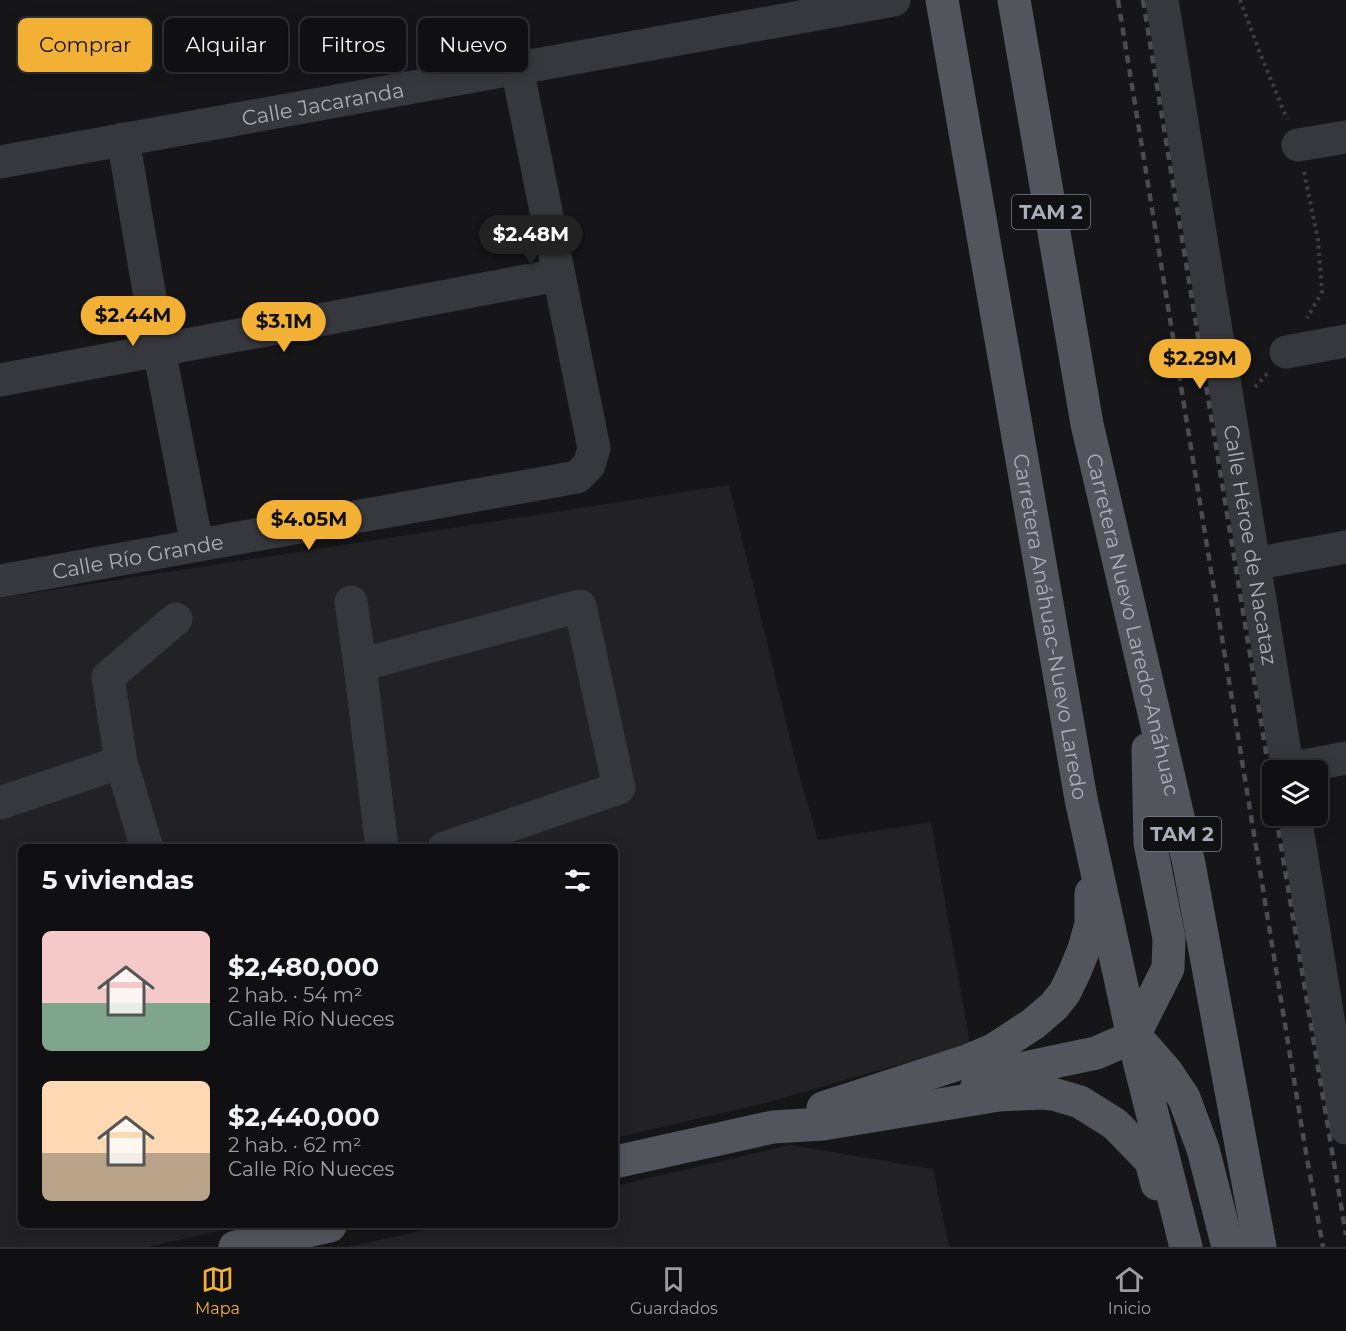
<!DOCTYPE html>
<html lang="es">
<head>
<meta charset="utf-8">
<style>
	body { margin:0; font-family:Montserrat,sans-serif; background:#19191b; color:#f1f3f6; height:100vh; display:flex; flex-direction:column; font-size:22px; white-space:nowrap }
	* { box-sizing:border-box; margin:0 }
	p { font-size:20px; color:#9c9d9f }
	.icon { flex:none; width:33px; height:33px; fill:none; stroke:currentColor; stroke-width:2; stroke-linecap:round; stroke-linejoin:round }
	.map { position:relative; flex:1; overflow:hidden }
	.panel { position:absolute; left:18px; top:844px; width:600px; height:384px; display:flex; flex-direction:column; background:#101012; border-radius:9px; box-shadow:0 3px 15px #0003,0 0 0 2px #303032 }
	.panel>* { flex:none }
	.top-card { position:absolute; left:18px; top:18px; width:600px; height:54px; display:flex; gap:12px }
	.buttons { position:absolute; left:1262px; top:760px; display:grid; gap:12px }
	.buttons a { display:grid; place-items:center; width:66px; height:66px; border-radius:9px; background:#101012; box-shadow:0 3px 15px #0003,0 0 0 2px #303032; font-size:30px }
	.price { position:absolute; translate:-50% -51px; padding:0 14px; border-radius:21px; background:#f2b134; color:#111; font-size:20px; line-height:39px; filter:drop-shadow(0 2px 3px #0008) }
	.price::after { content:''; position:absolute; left:50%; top:36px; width:18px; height:14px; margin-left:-9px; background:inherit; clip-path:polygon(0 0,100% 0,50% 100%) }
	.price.active { background:#222; color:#fff }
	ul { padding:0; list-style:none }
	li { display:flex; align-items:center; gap:18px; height:150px; padding:0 24px }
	li span { display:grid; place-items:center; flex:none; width:168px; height:120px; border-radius:9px; color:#555 }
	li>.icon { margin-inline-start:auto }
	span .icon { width:72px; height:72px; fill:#fffc; stroke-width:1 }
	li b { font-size:26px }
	h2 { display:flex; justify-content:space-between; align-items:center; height:72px; padding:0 24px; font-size:26px }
	.chip { padding:0 21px; border-radius:9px; background:#101012; box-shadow:0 3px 15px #0003,0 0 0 2px #303032; font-size:21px; line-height:54px }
	.chip.active { background:#f2b134; color:#111 }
	.tabs { display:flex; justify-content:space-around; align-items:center; height:84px; border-top:2px solid #303032; background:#101012; font-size:16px; color:#9c9d9f }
	.tabs a { display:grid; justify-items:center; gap:3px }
	.tabs .active { color:#f2b134 }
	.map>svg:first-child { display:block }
	.built { fill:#222225 }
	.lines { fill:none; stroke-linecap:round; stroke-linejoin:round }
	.path { stroke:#3d3f44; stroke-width:4; stroke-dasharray:3 4.5; stroke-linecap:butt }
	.minor { stroke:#37383d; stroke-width:33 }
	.major { stroke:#53555c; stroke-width:33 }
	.rail { stroke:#4a4c52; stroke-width:4.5; stroke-dasharray:8 6; stroke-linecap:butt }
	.labels { text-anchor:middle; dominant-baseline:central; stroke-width:5; stroke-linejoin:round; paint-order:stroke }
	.shield { fill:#111113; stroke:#7b7e86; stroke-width:1.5 }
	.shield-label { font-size:20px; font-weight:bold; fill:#a8adb8 }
	.street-label { font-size:21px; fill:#a8adb8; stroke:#111113 }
</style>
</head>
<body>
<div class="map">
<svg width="1346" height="1247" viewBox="0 0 1346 1247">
	<rect width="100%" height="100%" fill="#161618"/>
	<g class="built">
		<path d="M729,485L797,767L818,840L931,822L970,1044L769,1102L615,1138V848H21V1226H241L148,1247H0V598Z"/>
		<path d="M790,1145L933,1169L949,1247H348L442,1226H615V1186Z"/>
	</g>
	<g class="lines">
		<g class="path">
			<path d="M1240,0L1260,53L1287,119"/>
			<path d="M1304,172L1318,240L1322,292L1307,318"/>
			<path d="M1255,387L1268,373"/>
		</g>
		<g class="minor">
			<path id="s1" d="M1162,0L1288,771"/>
			<path d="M123,139L159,350L197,545"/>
			<path d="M1298,145L1346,137"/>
			<path id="s2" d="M0,162L894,0"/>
			<path d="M1286,352L1346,341"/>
			<path d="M0,380L558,275"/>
			<path d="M1254,564L1346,547"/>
			<path id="s3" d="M0,581L577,477L589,465L594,448L517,68"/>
			<path d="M351,602L360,665L382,848"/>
			<path d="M360,665L580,606L619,788L444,848"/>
			<path d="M1288,769L1346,758"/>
			<path d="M0,803L121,762"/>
			<path d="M1295,816L1346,1128"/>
			<path d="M147,848L121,762L108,677L176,619"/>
		</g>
		<g class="major">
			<path id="s4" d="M942,0L1081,799L1133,1037L1186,1247"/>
			<path id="s5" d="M1014,0L1087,424L1189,864L1260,1247"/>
			<path d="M1135,1039L1145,1047L1166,1071L1184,1098L1203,1149L1228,1247"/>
			<path d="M976,1089L1020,1069L1096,1053L1133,1037L1158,988L1168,968L1169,938L1150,843L1148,749"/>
			<path d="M823,1108L967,1061L993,1050L1033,1024L1054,1006L1065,992L1075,971L1084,949L1091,924V893"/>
			<path d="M615,1162L773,1127L823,1124L999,1095L1040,1093L1053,1094L1080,1102L1115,1124L1151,1161L1157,1184"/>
			<path d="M235,1247L330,1226"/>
		</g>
		<g class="rail">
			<path d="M1118,0L1305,1147L1323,1247"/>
			<path d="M1143,0L1272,789"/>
			<path d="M1276,816L1346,1235"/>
		</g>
	</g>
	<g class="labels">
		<g class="shield">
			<rect x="1012" y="195" width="78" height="34" rx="4.5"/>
			<rect x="1143" y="817" width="78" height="34" rx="4.5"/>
		</g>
		<g class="shield-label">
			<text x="1051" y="212">TAM 2</text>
			<text x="1182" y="834">TAM 2</text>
		</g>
		<g class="street-label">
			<text stroke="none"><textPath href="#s2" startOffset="328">Calle Jacaranda</textPath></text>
			<text stroke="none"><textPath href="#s1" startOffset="552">Calle Héroe de Nacataz</textPath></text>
			<text stroke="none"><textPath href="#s3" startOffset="140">Calle Río Grande</textPath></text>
			<text stroke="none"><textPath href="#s5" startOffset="636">Carretera Nuevo Laredo-Anáhuac</textPath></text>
			<text stroke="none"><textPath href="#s4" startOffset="636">Carretera Anáhuac-Nuevo Laredo</textPath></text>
		</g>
	</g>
</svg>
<div class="buttons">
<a><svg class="icon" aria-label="layers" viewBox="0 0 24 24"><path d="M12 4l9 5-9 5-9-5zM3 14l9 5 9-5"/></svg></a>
</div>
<b class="price active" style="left:531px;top:266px">$2.48M</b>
<b class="price" style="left:133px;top:347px">$2.44M</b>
<b class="price" style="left:284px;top:353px">$3.1M</b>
<b class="price" style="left:1200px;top:390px">$2.29M</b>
<b class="price" style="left:309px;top:551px">$4.05M</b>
<div class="top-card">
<a class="chip active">Comprar</a>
<a class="chip">Alquilar</a>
<a class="chip">Filtros</a>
<a class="chip">Nuevo</a>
</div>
<section class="panel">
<h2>5 viviendas<svg class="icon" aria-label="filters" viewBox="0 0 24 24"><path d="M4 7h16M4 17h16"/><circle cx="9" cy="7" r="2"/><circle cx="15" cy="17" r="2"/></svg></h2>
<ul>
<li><span style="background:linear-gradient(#f6c9c9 60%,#7fa58c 0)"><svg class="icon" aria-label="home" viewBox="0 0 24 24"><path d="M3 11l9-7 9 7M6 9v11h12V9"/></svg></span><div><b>$2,480,000</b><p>2 hab. · 54 m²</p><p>Calle Río Nueces</p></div></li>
<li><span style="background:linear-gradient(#ffd9b3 60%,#b9a48a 0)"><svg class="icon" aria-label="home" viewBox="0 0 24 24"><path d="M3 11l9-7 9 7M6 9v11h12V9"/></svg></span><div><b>$2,440,000</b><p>2 hab. · 62 m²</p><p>Calle Río Nueces</p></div></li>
</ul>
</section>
</div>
<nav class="tabs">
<a class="active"><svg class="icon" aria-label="map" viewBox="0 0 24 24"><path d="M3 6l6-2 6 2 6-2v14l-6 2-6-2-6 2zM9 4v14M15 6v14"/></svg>Mapa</a>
<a><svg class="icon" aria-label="saved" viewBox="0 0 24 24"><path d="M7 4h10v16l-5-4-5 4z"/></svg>Guardados</a>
<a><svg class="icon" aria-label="home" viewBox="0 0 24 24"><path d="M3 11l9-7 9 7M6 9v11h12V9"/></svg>Inicio</a>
</nav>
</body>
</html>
